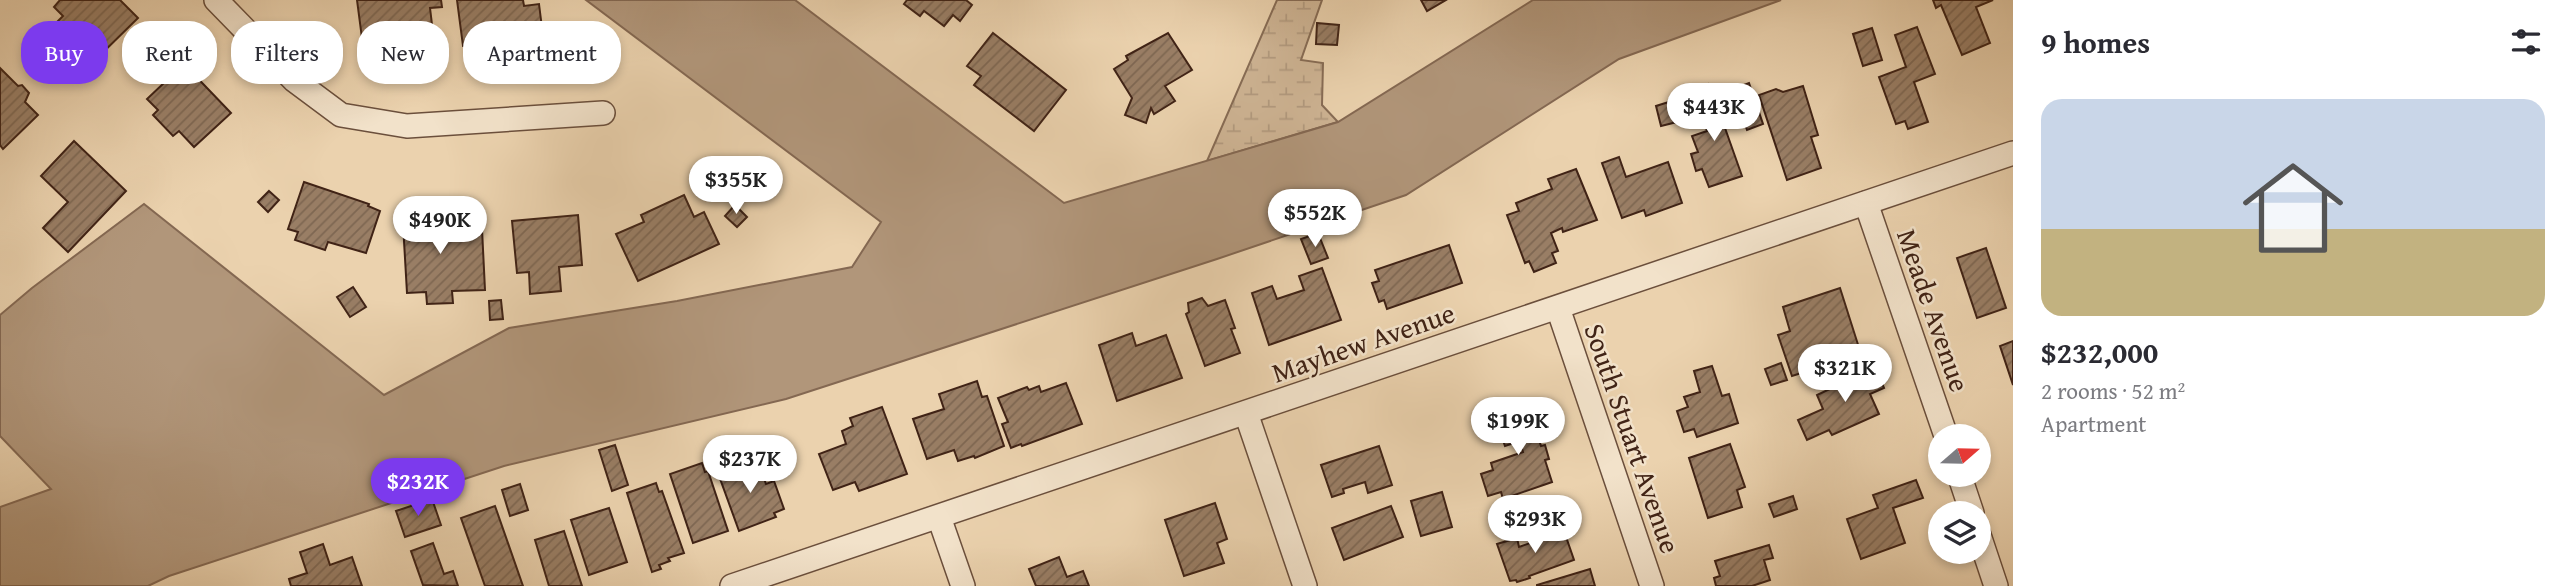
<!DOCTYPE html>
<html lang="en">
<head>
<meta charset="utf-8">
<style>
	body { margin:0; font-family:"Gentium Book Plus",serif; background:#f7f7f7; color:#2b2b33; height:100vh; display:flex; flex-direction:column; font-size:26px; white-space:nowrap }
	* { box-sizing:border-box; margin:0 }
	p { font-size:23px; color:#7c7c81 }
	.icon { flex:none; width:38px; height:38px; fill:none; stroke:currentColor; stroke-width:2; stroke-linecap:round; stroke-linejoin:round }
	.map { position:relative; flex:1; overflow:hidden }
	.side { display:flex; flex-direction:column; background:#fff; width:560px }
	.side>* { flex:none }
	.banner { position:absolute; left:21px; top:21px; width:665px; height:63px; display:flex; gap:14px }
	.needle { width:46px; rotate:70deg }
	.controls { position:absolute; left:1928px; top:424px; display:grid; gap:14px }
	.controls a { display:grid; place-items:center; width:63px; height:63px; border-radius:50%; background:#fff; box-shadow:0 4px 10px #0003; font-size:35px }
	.price { position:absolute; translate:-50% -60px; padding:0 16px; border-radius:24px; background:#fff; color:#222; font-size:23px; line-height:46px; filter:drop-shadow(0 2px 4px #0008) }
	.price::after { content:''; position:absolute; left:50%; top:42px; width:21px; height:16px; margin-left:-10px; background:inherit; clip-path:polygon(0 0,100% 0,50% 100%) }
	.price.selected { background:#7c3aed; color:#fff }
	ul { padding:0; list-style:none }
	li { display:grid; align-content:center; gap:14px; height:371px; padding:0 28px }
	li span { display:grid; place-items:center; height:217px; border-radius:21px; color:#555 }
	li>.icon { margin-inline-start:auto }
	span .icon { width:126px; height:126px; fill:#fffc; stroke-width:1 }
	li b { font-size:30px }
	h2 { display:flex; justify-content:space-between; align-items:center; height:84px; padding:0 28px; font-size:30px }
	.pill { padding:0 24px; border-radius:28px; background:#fff; box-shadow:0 4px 10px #0003; font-size:24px; line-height:63px }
	.pill.selected { background:#7c3aed; color:#fff }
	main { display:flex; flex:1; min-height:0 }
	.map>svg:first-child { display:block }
	.wetland { fill:url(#wetland-marsh); stroke:#876c55; stroke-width:2 }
	.water { fill:#b1967a; stroke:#846852; stroke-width:2 }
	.building { fill:url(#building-hatch); stroke:#402316; stroke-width:2 }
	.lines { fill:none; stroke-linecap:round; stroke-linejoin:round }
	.minor-casing { stroke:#6b4f3c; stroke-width:26 }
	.minor { stroke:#f2e2ca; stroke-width:23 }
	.labels { text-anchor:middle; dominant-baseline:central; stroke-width:5; stroke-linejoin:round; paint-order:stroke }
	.street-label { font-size:28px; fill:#402316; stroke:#f2e2ca }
</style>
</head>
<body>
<main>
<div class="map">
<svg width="2013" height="586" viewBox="0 0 2013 586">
	<defs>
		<pattern id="wetland-marsh" width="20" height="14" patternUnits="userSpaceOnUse" patternTransform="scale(1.75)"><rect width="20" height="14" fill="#ceb494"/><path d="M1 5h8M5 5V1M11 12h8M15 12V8" fill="none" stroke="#b29a7f"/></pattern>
		<pattern id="building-hatch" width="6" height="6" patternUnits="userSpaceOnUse" patternTransform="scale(1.75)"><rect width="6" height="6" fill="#997e65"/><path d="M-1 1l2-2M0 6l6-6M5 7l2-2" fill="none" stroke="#7e6752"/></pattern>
	</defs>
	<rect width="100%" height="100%" fill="#ebd2ae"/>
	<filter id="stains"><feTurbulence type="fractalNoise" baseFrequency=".00286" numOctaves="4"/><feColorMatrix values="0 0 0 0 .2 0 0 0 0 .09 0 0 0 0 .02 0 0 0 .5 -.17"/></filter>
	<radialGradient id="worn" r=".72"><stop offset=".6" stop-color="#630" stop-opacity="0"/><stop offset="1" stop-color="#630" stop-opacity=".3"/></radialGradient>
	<path class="wetland" d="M1277,0H1322L1301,60L1323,63L1322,105L1338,122L1207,161Z"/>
	<path class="water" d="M586,0H795L1064,203L1338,122L1533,0H1781L1619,59L1406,195L1217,259L786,399L504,466L169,576L148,586H0V507L51,489L0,436V315L32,288L144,204L384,395L509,328L677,301L852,267L881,222Z"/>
	<g class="building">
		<path d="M60,0H120L138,18L87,68L70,51L78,43L57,22L63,16L54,7Z"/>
		<path d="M357,0H441L442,7L430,8L436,57L399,61L397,42L363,46Z"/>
		<path d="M457,0H523L524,6L539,4L543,36L463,46Z"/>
		<path d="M907,0H966L972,5L960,21L953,15L944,26L924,11L920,16L904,4Z"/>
		<path d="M1421,0H1446L1427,11Z"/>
		<path d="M1933,0H1993L1976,7L1990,43L1962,55L1941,5L1936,8Z"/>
		<path d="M1317,23L1339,25L1337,45L1316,44Z"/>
		<path d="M1917,27L1935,74L1914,82L1928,122L1908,129L1905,121L1896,124L1879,77L1906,67L1895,35Z"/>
		<path d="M1872,28L1882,60L1863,66L1853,34Z"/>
		<path d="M993,33L1066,90L1034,131L974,85L981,76L967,66Z"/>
		<path d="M1168,33L1192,70L1165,86L1175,101L1154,114L1151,108L1146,123L1125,115L1132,98L1114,69L1128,60L1126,56Z"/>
		<path d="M184,64L231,113L194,147L179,131L173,136L153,115L158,110L147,99Z"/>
		<path d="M0,68L18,86L22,85L29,93L25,102L38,115L3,149L0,145Z"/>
		<path d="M1749,83L1763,124L1747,130L1733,89Z"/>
		<path d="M1708,84L1717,109L1722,108L1729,127L1725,128L1742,176L1709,187L1702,169L1696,171L1691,154L1698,152L1692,136L1707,131L1694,90Z"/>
		<path d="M1803,86L1818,135L1811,137L1821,168L1787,180L1759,95L1776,89L1783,92Z"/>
		<path d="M1675,100L1681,121L1661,126L1656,106Z"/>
		<path d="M74,141L126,191L68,252L43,228L68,202L41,176Z"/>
		<path d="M1619,157L1626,177L1668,162L1682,203L1646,216L1644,210L1622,218L1602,163Z"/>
		<path d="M1576,169L1597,220L1563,232L1562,228L1551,233L1558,251L1552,253L1556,263L1534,272L1529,261L1525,263L1507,215L1519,211L1516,203L1552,189L1548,179Z"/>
		<path d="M304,182L369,204L368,206L380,211L366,253L328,242L325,250L295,240L298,232L288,229Z"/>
		<path d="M269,191L279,200L268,212L258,202Z"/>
		<path d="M684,195L694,217L704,212L719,244L638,281L616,234L644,222L641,215Z"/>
		<path d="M441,204L442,230L482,229L485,290L452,291L453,303L427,304L426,292L407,293L402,206Z"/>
		<path d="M735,205L747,217L737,227L725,216Z"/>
		<path d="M578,215L582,265L559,267L561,291L530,294L529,272L517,273L512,221Z"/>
		<path d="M1318,233L1328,258L1311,264L1301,239Z"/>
		<path d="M1449,245L1462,283L1387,309L1384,300L1379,302L1372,283L1379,281L1375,270Z"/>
		<path d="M1986,248L2006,308L1977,318L1957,258Z"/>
		<path d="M1322,268L1341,320L1269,345L1252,293L1272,286L1277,299L1304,290L1299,276Z"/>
		<path d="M353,287L366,307L350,317L337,297Z"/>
		<path d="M1840,288L1861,354L1792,376L1778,335L1790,331L1783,307Z"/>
		<path d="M1202,298L1208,306L1225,300L1235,328L1231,329L1240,353L1205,366L1186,314L1189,312L1188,303Z"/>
		<path d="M501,300L503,319L490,320L489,301Z"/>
		<path d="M1132,333L1136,346L1166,335L1182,378L1117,401L1099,345Z"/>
		<path d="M2013,341V385L2000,346Z"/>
		<path d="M1781,363L1787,380L1771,385L1765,369Z"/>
		<path d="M1874,364L1884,388L1870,394L1879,414L1832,435L1829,430L1807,440L1798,420L1823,409L1817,395L1832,388L1830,383Z"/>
		<path d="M1712,366L1722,396L1729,394L1738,423L1697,437L1694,429L1684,432L1677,411L1688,407L1684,397L1700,392L1694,371Z"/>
		<path d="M977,381L982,397L987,396L1004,446L975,458L974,456L958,461L954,450L927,459L913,419L944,409L939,394Z"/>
		<path d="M1066,383L1082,424L1022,446L1021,444L1011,448L1002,424L1008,422L998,398L1027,387L1029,390L1039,386L1041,392Z"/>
		<path d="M1527,404L1541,446L1545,445L1549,459L1545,460L1552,482L1503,499L1501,492L1488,496L1481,474L1493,470L1491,463L1523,452L1520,441L1505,446L1494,415Z"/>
		<path d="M882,407L907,474L859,491L855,482L833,490L819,454L846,444L842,431L853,426L850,418Z"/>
		<path d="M1730,444L1745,487L1737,490L1742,507L1708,518L1689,458Z"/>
		<path d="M615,445L628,485L612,491L599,450Z"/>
		<path d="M1379,446L1392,485L1368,493L1365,482L1343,489L1344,493L1332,497L1321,465Z"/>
		<path d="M757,459L766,484L774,481L784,509L774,513L776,517L739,531L718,473Z"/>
		<path d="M702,463L705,472L708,471L728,531L693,543L670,474Z"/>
		<path d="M1916,480L1923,498L1893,508L1905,543L1861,559L1847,519L1878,508L1873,495Z"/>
		<path d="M656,483L659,492L662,491L684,553L668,558L670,561L659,565L661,569L652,572L627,493Z"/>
		<path d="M520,484L528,510L510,516L502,490Z"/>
		<path d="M1442,492L1452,527L1421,536L1411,501Z"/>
		<path d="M1793,496L1797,509L1774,517L1769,504Z"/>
		<path d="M432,499L441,525L405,537L396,511Z"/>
		<path d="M1215,503L1227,539L1217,543L1224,563L1184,576L1165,520Z"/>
		<path d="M1535,505L1542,520L1509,534L1502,518Z"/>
		<path d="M495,506L523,586H485L461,518Z"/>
		<path d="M1391,506L1403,537L1344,560L1332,528Z"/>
		<path d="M609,508L627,562L589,575L571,520Z"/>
		<path d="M1547,530L1549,536L1564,531L1574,560L1529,576L1530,578L1517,582L1516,580L1510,581L1497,544L1517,538L1519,547L1533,542L1531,536Z"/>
		<path d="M564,531L582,586H549L535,540Z"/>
		<path d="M433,543L444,574L453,571L458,586L423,585L411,551Z"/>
		<path d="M323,544L330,565L352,557L362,586H291L289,579L307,573L300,552Z"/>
		<path d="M1769,545L1773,558L1764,560L1770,580L1752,586H1716L1714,578L1720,576L1715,561Z"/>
		<path d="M1059,557L1067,577L1083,571L1089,586H1036L1029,569Z"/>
		<path d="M1590,569L1595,586H1537V585Z"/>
	</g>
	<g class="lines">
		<defs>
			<g id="minor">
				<path d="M216,0L294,80L341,115L407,126L603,113"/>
				<path d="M1866,203L1946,436"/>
				<path d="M1558,308L1652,586"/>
				<path d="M1246,413L1305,586"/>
				<path d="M1959,474L1972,513"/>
				<path d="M939,517L963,586"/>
				<path d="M1979,535L1996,586"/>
				<path d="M732,586L2013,153"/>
			</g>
		</defs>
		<use href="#minor" class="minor-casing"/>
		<use href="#minor" class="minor"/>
	</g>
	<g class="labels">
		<g class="street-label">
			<text transform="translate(1934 310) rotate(71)">Meade Avenue</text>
			<text transform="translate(1363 342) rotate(-19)">Mayhew Avenue</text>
			<text transform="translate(1633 438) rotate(71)">South Stuart Avenue</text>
		</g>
	</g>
	<rect width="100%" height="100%" filter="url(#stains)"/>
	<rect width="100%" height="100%" fill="url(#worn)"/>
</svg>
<div class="controls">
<a><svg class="needle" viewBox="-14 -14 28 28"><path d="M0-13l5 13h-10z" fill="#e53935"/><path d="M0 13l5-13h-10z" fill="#7c7c81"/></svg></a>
<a><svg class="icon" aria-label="layers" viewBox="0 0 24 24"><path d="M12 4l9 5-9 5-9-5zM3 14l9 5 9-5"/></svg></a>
</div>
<b class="price" style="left:1714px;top:143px">$443K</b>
<b class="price" style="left:736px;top:216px">$355K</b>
<b class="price" style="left:1315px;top:249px">$552K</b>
<b class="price" style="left:440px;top:256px">$490K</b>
<b class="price" style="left:1845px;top:404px">$321K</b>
<b class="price" style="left:1518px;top:457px">$199K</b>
<b class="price" style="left:750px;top:495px">$237K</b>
<b class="price selected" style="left:418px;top:518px">$232K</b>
<b class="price" style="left:1535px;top:555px">$293K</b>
<div class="banner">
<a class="pill selected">Buy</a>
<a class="pill">Rent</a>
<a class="pill">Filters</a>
<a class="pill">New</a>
<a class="pill">Apartment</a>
</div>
</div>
<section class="side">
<h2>9 homes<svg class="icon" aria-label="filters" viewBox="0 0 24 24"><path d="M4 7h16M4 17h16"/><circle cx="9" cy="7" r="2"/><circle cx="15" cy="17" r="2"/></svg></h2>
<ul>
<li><span style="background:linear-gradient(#c9d6e8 60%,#c2b280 0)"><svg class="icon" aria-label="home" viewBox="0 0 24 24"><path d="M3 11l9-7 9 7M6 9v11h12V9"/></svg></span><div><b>$232,000</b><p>2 rooms · 52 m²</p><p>Apartment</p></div></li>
</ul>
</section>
</main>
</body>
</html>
